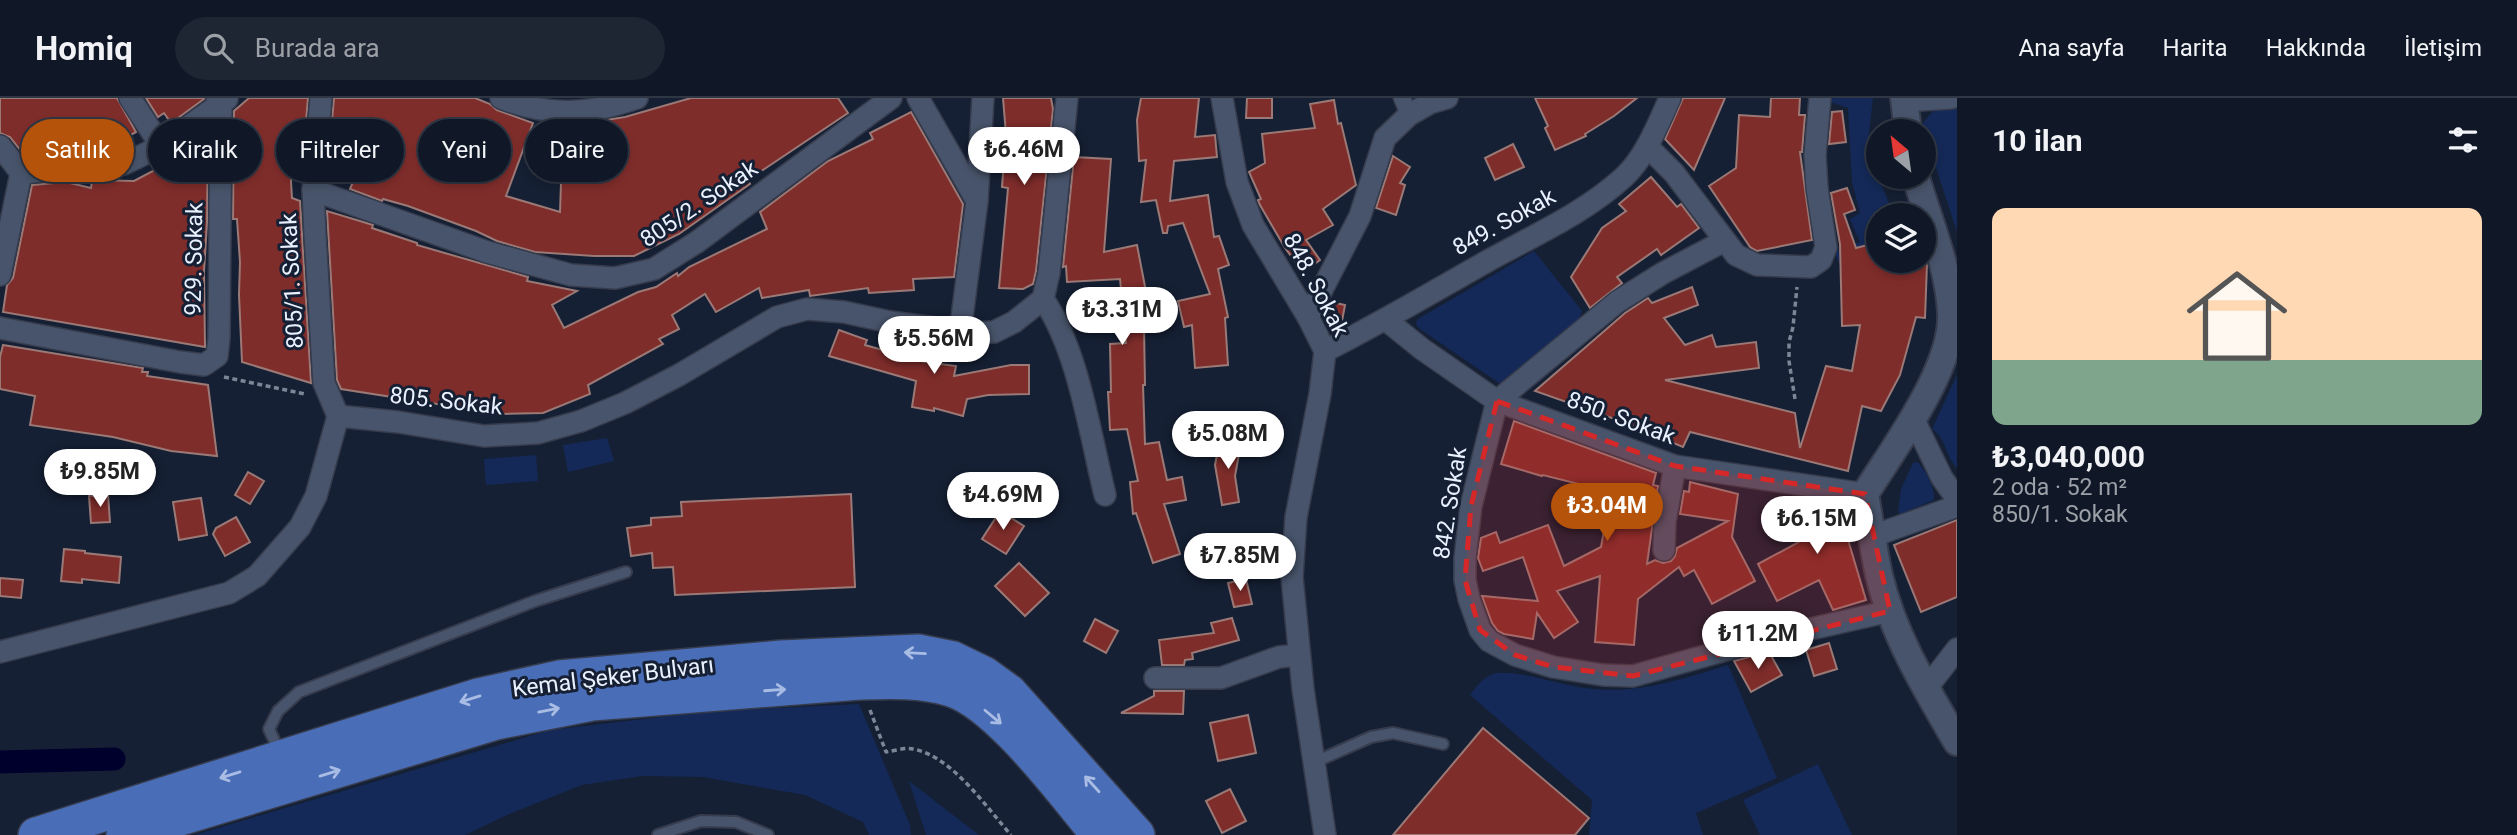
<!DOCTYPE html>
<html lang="tr">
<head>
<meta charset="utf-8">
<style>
	body { margin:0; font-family:Roboto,sans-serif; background:#1e2533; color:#f1f3f6; height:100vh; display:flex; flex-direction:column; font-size:26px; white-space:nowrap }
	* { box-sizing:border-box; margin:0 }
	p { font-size:23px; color:#9ca0a7 }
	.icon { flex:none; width:38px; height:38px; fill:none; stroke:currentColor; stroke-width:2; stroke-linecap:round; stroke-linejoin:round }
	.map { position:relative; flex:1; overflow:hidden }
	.drawer { display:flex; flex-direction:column; background:#101827; width:560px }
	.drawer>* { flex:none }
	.banner { position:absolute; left:21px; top:21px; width:665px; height:63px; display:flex; gap:14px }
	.needle { width:46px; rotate:331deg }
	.fabs { position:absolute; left:1866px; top:21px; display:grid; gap:14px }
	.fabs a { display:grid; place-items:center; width:70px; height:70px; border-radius:50%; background:#101827; box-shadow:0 4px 10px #0003,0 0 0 2px #303744; font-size:35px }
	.price { position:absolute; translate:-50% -60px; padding:0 16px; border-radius:24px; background:#fff; color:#222; font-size:23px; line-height:46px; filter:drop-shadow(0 2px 4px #0008) }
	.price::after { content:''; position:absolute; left:50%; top:42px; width:21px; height:16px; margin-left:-10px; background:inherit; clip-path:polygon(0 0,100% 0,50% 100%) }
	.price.selected { background:#b45309; color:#fff }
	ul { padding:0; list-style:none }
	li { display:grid; align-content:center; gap:14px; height:371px; padding:0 35px }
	li span { display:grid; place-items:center; height:217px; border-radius:14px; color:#555 }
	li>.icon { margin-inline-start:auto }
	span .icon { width:126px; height:126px; fill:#fffc; stroke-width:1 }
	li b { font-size:30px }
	h2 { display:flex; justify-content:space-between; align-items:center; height:84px; padding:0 35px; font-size:30px }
	.pill { padding:0 24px; border-radius:32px; background:#101827; box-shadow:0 4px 10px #0003,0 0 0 2px #303744; font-size:24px; line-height:63px }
	.pill.selected { background:#b45309; color:#fff }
	header { display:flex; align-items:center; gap:42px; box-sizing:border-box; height:98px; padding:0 35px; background:#101827; border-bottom:2px solid #303744 }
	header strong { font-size:33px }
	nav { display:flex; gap:38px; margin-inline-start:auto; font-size:24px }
	.search { width:490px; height:63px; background:#1e2533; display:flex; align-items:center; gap:18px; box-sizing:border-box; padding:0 24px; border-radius:38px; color:#9ca0a7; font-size:26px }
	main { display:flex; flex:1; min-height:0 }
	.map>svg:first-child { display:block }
	.green { fill:#142957 }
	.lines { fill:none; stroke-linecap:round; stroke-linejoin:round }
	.canal { stroke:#00002c; stroke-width:23 }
	.building { fill:#7f2d2b; stroke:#9a7976; stroke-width:2 }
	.service-casing { stroke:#363c4d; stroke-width:14 }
	.pedestrian-casing { stroke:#363c4d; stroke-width:19 }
	.minor-casing { stroke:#363c4d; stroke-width:24 }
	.tertiary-casing { stroke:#363c4d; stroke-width:30 }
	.primary-casing { stroke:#363c4d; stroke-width:38 }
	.path { stroke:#7c8697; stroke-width:3.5; stroke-dasharray:5 3.5; stroke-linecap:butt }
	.service { stroke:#48546b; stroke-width:10 }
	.pedestrian { stroke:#48546b; stroke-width:16 }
	.minor { stroke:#48546b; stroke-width:21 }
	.tertiary { stroke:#48546b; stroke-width:26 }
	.primary { stroke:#4a6db8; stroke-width:35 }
	.oneway { stroke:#a9bce3 }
	.marked { fill:#d62828; fill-opacity:0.2; stroke:#d62828; stroke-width:5; stroke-dasharray:14 9; stroke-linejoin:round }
	.labels { text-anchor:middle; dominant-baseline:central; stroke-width:6; stroke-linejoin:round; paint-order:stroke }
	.street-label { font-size:23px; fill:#e9f1ff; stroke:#152034 }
</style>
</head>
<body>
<header>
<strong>Homiq</strong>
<div class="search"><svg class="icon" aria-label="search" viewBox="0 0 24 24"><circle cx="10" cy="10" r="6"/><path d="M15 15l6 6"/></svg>Burada ara</div>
<nav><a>Ana sayfa</a><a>Harita</a><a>Hakkında</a><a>İletişim</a></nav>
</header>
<main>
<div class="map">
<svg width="1957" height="737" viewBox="0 0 1957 737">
	<rect width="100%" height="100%" fill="#152034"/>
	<g class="green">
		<path d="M1826,0H1873L1869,36L1875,71L1894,117H1878V163H1897L1840,167L1834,153L1860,144L1850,121L1860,115L1852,84L1848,10L1825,2Z"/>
		<path d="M1957,10V134L1922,26L1934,12Z"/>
		<path d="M1534,153L1582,213L1577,227L1502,287L1417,229L1416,224L1418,221Z"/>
		<path d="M1957,277V370C1944,356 1948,343 1932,331Z"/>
		<path d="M607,340L614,363L568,374L563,347Z"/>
		<path d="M536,357L538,383L486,387L484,361Z"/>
		<path d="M1917,364C1927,373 1934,389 1934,402L1901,416L1898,414L1901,391L1913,365Z"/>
		<path d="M1728,567L1777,680L1696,715L1703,737H1589L1592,702L1470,597C1478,587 1485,576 1499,575C1520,573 1562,587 1584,590C1635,597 1680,582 1728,567Z"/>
		<path d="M859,606L910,727L911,737H869L863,724L805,697L703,679L642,678L582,687L507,717L465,737H194L550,632L713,613Z"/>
		<path d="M1818,666L1852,737H1760L1743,702Z"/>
		<path d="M909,683L979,737H926Z"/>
	</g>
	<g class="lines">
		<path class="canal" d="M0,664L114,661"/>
	</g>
	<g class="building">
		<path d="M0,0H117L136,34L98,55H95L96,50L21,53L10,39L0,35Z"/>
		<path d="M146,0H203L204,1L171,25L164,15L158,19Z"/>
		<path d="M249,0H308L303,58L293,53L291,84L292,100L300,103L311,285L242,264L239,197L240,164L237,121H233L234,13Z"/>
		<path d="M334,0H475L490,6L497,12L533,25L506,98L560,114L563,26L587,25L625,19L691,0H838L848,15L748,82L750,86L679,136L634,158H594L535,154L497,143L476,133L408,108L383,101L382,103L350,91L355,79L328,68Z"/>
		<path d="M1003,0H1051L1053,11L1036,173L1033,186L1023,191L999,190L1008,90L1002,89L1006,36Z"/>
		<path d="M1141,0H1199L1195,39L1215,37L1217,59L1174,63L1170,103L1208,97L1214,139L1219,138L1229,167L1218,171L1228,219L1225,220L1228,267L1195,270L1192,227L1184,229L1178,203L1210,196L1183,125L1168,128L1167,135H1163L1156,102L1141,104L1146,62L1139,63L1137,22Z"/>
		<path d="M1247,0H1272V20H1246Z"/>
		<path d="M1535,0H1637L1614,18L1585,36L1586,38L1555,52L1545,30L1548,28Z"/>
		<path d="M1683,0H1725L1694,72L1665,41Z"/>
		<path d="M1771,0H1800L1799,17H1805L1802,54H1800L1812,142L1757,153L1750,149L1709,88L1736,70L1739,17L1770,19Z"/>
		<path d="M1334,2L1338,26L1341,25L1356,87L1323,111L1333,127L1306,142L1320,162L1303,174L1285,150L1260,107L1258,102L1261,101L1249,74L1265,65L1262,36L1315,30L1310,6Z"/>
		<path d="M1842,13L1846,44L1829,46L1832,14Z"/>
		<path d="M911,14L963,106L954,179L913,181L914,192L869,195L868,190L810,198L809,192L762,200L759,190L716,214L705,196L672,217L679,231L659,241L663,246L588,287L590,296L543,315L501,316L341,291L337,282L327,113L373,127L372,130L417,145V147L528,179L527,183L577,193L552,207L564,230L638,194L656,189L677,175L678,178L689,169L767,131L760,114L828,63L873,41L870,35Z"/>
		<path d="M208,31L207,125L204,173L205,249L3,214L7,187L13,180L32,87L66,84L91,90L92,82L134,83L189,54L185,47Z"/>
		<path d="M1513,46L1524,69L1495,82L1485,60Z"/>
		<path d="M1393,58L1410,69L1400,85L1405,87L1396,117L1376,110Z"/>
		<path d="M1074,59L1111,61L1104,154L1137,147L1147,199L1150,229H1144L1145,287H1143L1145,346L1159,344L1167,382L1182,379L1186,402L1164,406L1180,456L1153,465L1136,415L1133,416L1130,384L1138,383L1127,331L1110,332L1108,294H1111L1110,246L1126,245L1120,181L1067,184L1066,168L1063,169Z"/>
		<path d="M1651,79L1677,109L1681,106L1699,130L1661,157L1657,151L1617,179L1622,185L1590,210L1571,179L1602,130L1626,113L1619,106Z"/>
		<path d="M1847,90L1855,112L1844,116L1856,150L1875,145L1880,166H1927L1925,220L1916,219L1900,277L1881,313L1862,308L1848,373L1690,334L1683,349L1623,324L1535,293L1625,215L1648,200L1652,205L1692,189L1698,207L1664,220L1685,247L1712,237L1716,249L1756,244L1759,270L1665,282L1795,315L1800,350L1826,268L1852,273L1860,227L1842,228L1840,146L1831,95Z"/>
		<path d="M1331,204L1345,207L1342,223L1323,220Z"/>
		<path d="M839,232L867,242L865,247L925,264L956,268L954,278L1011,267H1029V296L988,297L967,301L963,318L934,310V313L912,309L916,283L829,258Z"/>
		<path d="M3,247L143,270L142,274H148L147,278L208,287L217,358L171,353L113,339L30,327L35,298L0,291V259Z"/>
		<path d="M1514,323L1656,375L1653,387L1658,388L1647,466L1655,462L1663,465L1671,463L1675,458L1677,450L1728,423L1680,416L1684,393L1689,394L1690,384L1738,396L1732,439L1755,483L1712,506L1694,472L1684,478L1679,469L1638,501L1634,547L1595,544L1600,478L1557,493L1578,524L1554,540L1537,515L1533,541L1504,536L1498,533L1492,525L1482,498L1538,503L1523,459L1483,473L1478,460L1481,440L1496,434L1500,445L1548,427L1564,468L1601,449L1611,394L1543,377L1542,378L1501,366Z"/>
		<path d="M1220,341L1241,345L1235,378L1239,404L1222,407L1215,367Z"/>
		<path d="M248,374L264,383L250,406L235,397Z"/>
		<path d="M108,396L110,424L91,425L89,398Z"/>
		<path d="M851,396L855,489L675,497L673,469L653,470L652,455L631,458L627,430L651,427V420L682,418L681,404Z"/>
		<path d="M1793,399L1846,406L1849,445L1866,502L1833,512L1819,482L1777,503L1758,466L1799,444Z"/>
		<path d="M201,400L207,437L179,442L173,404Z"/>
		<path d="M1000,413L1024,428L1006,456L982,441Z"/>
		<path d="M236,419L250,444L225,458L213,436L216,430Z"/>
		<path d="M1957,422V499L1921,514L1894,447Z"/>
		<path d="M64,451L85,453V455L121,459L119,485L82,481V485L61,483Z"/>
		<path d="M1019,465L1049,495L1025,518L995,488Z"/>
		<path d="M0,480L23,482L21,500L0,498Z"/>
		<path d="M1246,481L1252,506L1234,509L1228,485Z"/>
		<path d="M1232,520L1239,542L1192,555L1193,561L1185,562L1184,567H1162L1159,542L1214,535L1211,525Z"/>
		<path d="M1095,521L1118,533L1106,555L1084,543Z"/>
		<path d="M1829,545L1837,571L1814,578L1806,552Z"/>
		<path d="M1769,554L1782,577L1751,594L1734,563L1753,558L1755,562Z"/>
		<path d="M1154,593H1184L1183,616L1121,615L1154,598Z"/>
		<path d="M1248,617L1256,655L1218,663L1210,625Z"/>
		<path d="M1483,630L1589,720L1575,737H1393Z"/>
		<path d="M1230,691L1246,723L1222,735L1206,703Z"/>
	</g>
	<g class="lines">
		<defs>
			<g id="service">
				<path d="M280,655L269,631L278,613L299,594L535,503L626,474"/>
				<path d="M1315,664L1371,639L1393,635L1443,646"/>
				<path d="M658,737L701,723L736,724L768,737"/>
			</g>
			<path id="pedestrian" d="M1402,0L1409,17"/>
			<g id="minor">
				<path d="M130,0L161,48"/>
				<path d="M321,0L313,92L315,137L324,285L338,318"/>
				<path d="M501,0C549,19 589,17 637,0"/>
				<path d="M918,0L977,103"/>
				<path d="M1067,0L1049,175L1043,201C1078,251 1090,336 1105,397"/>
				<path d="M1222,0L1237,84L1253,127L1308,219L1325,253L1320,296L1296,419L1292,479L1303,591L1325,737"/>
				<path d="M1904,3L1951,0"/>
				<path d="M0,48L21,75L124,66L161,48L227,1"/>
				<path d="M1647,48L1674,75L1736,157L1757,167L1811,169L1821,162L1826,149L1817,90L1815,57L1820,0"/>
				<path d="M313,92L487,154L571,177L615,180L654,171L697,144L891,0"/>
				<path d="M1724,143L1663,175L1617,204L1497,303L1471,408L1465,460V482L1469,501L1480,532L1489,543L1515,557L1553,569L1603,577L1633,578L1762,542L1890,513"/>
				<path d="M0,177L21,75"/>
				<path d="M1308,219L1360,118L1385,40L1409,17L1430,5L1447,0"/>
				<path d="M1386,222L1422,251L1497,303L1675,368L1865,396"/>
				<path d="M0,230L180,264L204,267L217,258L219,240L221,6L217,0"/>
				<path d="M960,235L977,103L983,0"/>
				<path d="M1325,253C1379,226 1431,195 1484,165C1532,138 1584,116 1625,78C1646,58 1658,26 1670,0"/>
				<path d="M1913,320L1942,380L1957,401"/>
				<path d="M1873,438L1957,408"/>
				<path d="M1664,452L1665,423L1675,368"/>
				<path d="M0,554L229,495L257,478L300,429L316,398L338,318L398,324L484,338L538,335L581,323L625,305L679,277L777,219L807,211L844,214L890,224L974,235L994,234L1014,224L1043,201"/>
				<path d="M1155,580H1221L1279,559L1299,557"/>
				<path d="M1926,591L1957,551"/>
			</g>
			<g id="tertiary">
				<path d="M1904,0L1908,33"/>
				<path d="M1916,79C1928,121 1949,170 1951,214C1955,268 1894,350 1865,396C1870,423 1873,450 1879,477C1893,537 1926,591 1957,644"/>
			</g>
			<g id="primary">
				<path d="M36,737L478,598L559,580L781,560L918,554L953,561L984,576L1009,594L1137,737"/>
				<path d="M124,737L496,624L592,605L860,584C890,583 922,582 951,591C999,606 1065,697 1099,737"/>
			</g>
		</defs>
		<use href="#service" class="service-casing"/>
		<use href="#pedestrian" class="pedestrian-casing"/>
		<use href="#minor" class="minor-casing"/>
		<use href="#tertiary" class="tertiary-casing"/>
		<use href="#primary" class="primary-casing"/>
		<g class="path">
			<path d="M224,279L305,296"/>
			<path d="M1795,301L1789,263V244L1793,229L1797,189"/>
			<path d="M870,612L886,654C894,653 905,649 913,651C952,658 986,709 1011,737"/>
		</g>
		<use href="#service" class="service"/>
		<use href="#pedestrian" class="pedestrian"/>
		<use href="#minor" class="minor"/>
		<use href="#tertiary" class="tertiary"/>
		<use href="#primary" class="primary"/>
	</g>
	<defs><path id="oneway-shaft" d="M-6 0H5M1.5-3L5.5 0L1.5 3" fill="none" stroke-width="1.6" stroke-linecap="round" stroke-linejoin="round" transform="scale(1.75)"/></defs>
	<g class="oneway">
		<use href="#oneway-shaft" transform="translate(915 555) rotate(-177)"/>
		<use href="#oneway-shaft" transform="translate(775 592) rotate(-4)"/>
		<use href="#oneway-shaft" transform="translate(470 601) rotate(163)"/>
		<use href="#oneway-shaft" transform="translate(549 612) rotate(-11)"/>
		<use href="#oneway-shaft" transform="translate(993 619) rotate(40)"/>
		<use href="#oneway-shaft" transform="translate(330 675) rotate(-17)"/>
		<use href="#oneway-shaft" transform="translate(230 677) rotate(163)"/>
		<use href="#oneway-shaft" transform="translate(1092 686) rotate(-132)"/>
	</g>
	<path class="marked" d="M1497,303L1675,368L1865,396L1890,513L1633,578L1553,569L1515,557L1480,532L1465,482L1471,408Z"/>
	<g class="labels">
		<g class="street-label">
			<text transform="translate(699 106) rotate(-34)">805/2. Sokak</text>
			<text transform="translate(1504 124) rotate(-29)">849. Sokak</text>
			<text transform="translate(194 161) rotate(-89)">929. Sokak</text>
			<text transform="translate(292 183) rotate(-93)">805/1. Sokak</text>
			<text transform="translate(1316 187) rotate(62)">848. Sokak</text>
			<text transform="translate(446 303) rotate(6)">805. Sokak</text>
			<text transform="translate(1621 320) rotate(20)">850. Sokak</text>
			<text transform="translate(1450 405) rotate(-81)">842. Sokak</text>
			<text transform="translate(613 579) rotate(-7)">Kemal Şeker Bulvarı</text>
		</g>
	</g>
</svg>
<div class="fabs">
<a><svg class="needle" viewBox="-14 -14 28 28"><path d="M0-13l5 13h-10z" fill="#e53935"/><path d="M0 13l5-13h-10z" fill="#9ca0a7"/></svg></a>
<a><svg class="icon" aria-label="layers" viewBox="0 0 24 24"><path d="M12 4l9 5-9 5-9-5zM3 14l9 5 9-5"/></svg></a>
</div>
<b class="price" style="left:1024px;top:89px">₺6.46M</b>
<b class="price" style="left:1122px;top:249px">₺3.31M</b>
<b class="price" style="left:934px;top:278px">₺5.56M</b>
<b class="price" style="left:1228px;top:373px">₺5.08M</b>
<b class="price" style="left:100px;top:411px">₺9.85M</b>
<b class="price" style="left:1003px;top:434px">₺4.69M</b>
<b class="price selected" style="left:1607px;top:445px">₺3.04M</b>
<b class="price" style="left:1817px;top:458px">₺6.15M</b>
<b class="price" style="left:1240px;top:495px">₺7.85M</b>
<b class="price" style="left:1758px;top:573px">₺11.2M</b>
<div class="banner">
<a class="pill selected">Satılık</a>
<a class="pill">Kiralık</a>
<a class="pill">Filtreler</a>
<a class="pill">Yeni</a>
<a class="pill">Daire</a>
</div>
</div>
<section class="drawer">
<h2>10 ilan<svg class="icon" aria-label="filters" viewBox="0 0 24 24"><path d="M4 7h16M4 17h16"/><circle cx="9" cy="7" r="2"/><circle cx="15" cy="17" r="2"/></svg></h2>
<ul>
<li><span style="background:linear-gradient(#ffd9b3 70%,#7fa58c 0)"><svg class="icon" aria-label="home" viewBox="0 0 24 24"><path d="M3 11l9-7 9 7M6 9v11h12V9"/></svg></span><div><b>₺3,040,000</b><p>2 oda · 52 m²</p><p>850/1. Sokak</p></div></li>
</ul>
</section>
</main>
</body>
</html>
